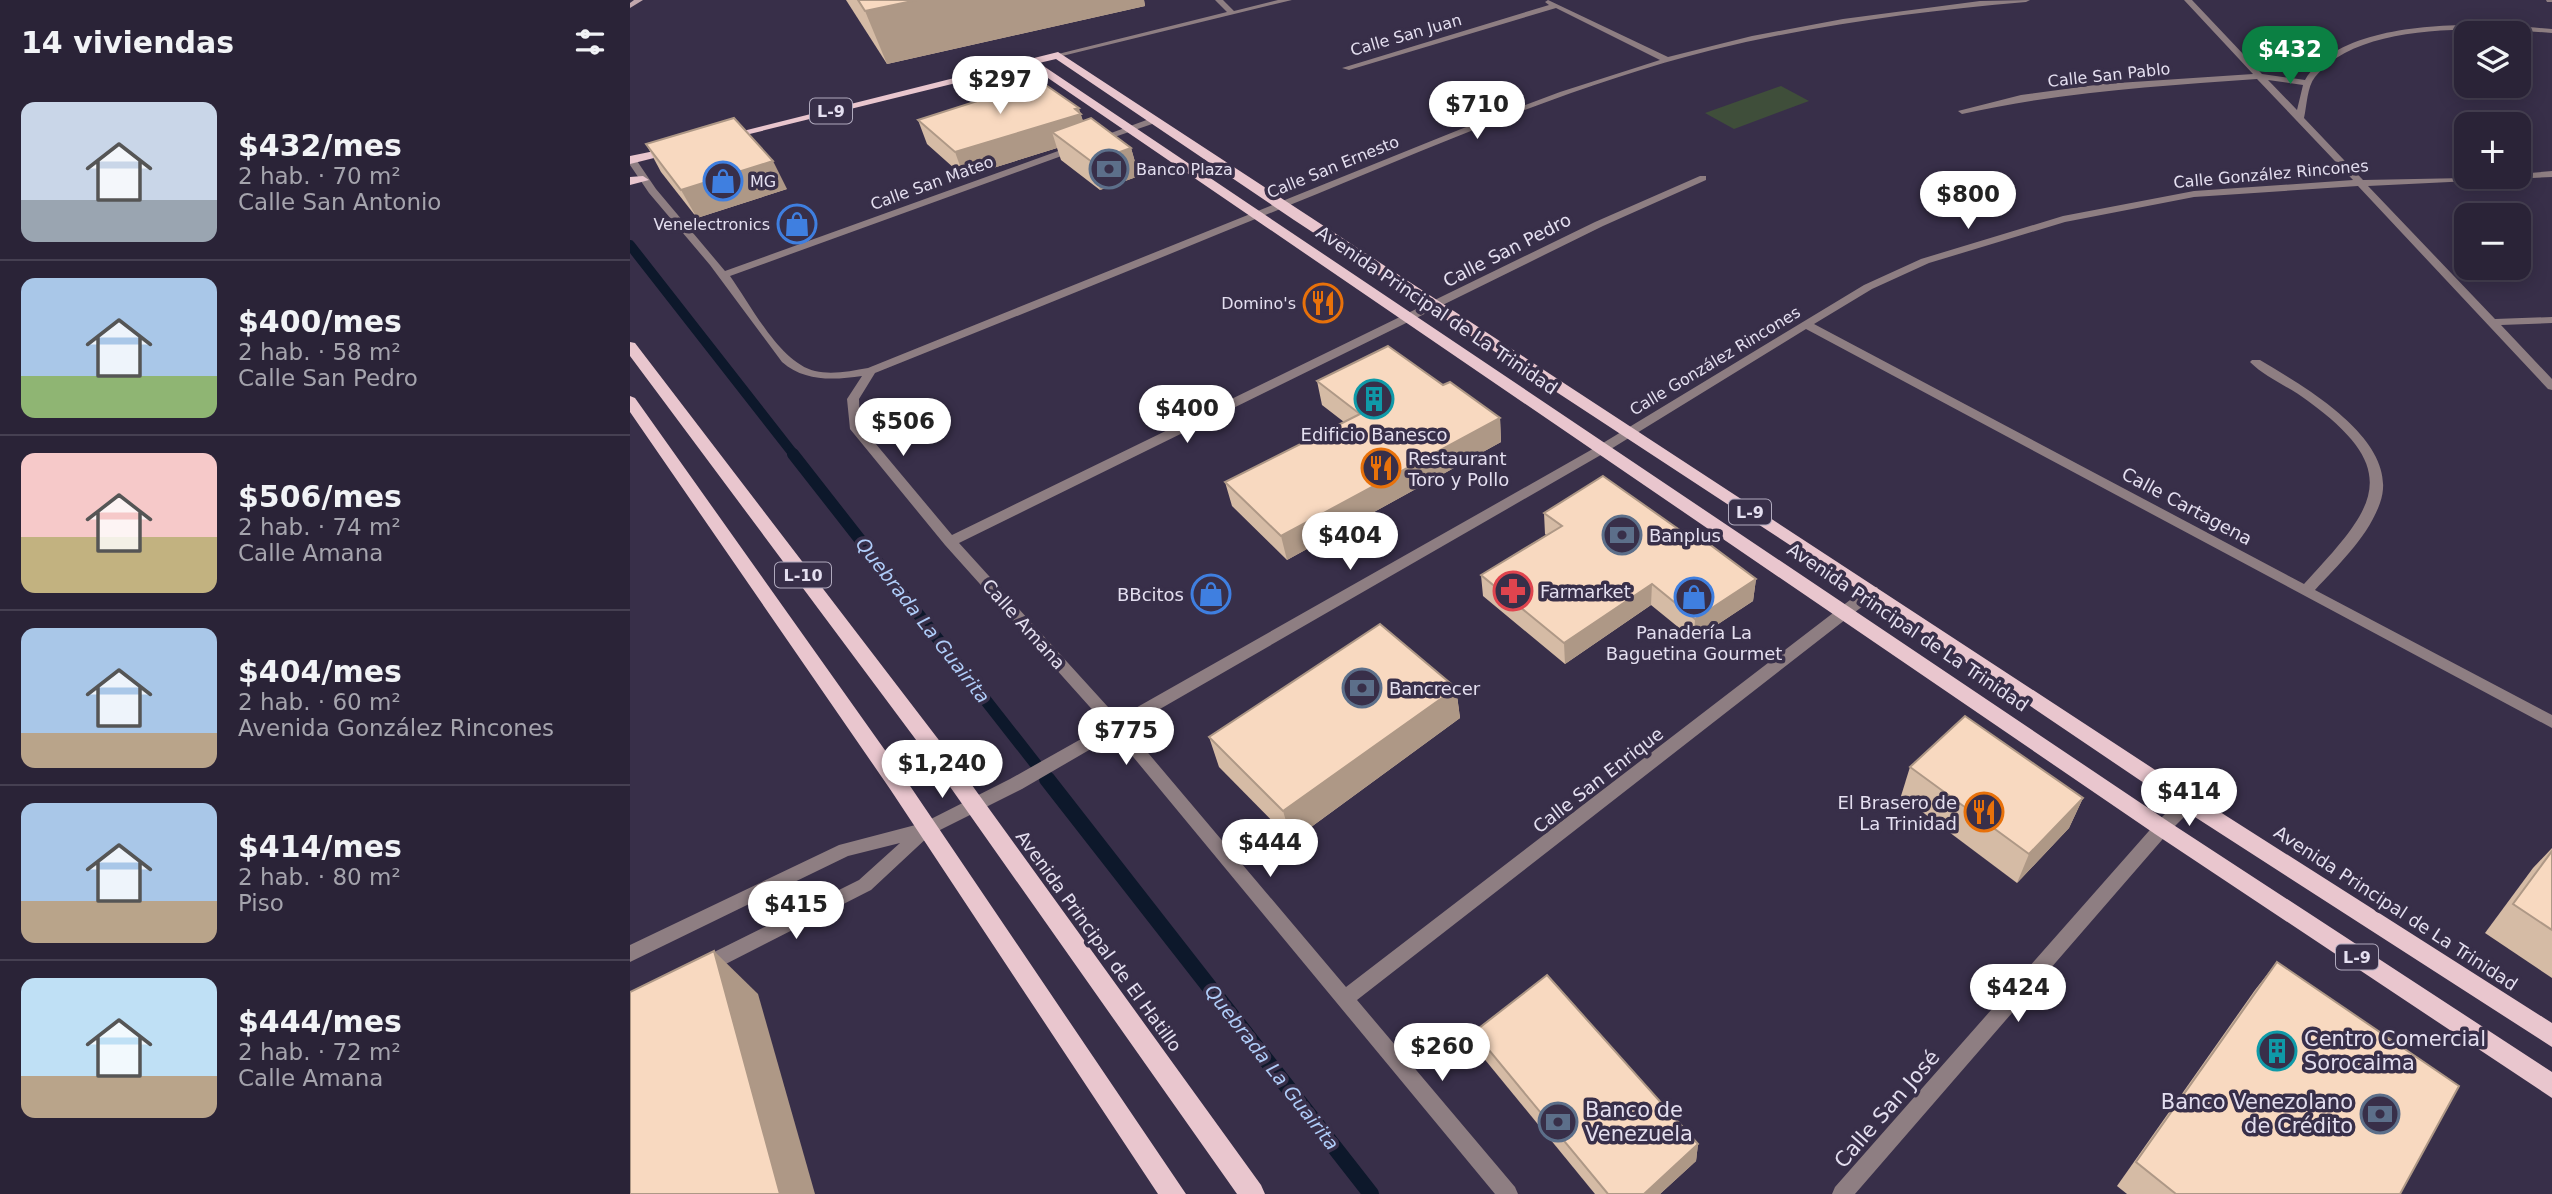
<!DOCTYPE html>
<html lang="es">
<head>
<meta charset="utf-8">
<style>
	body { margin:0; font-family:"DejaVu Sans",sans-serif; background:#322b3f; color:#f1f3f6; height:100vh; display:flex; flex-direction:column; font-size:26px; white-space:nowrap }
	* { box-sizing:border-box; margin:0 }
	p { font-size:23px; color:#a5a4ad }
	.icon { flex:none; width:38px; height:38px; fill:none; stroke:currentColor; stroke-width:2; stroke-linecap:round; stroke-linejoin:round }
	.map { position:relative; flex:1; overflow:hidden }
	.panel { display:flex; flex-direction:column; background:#2a2337; width:630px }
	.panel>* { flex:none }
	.buttons { position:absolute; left:1824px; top:21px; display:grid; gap:14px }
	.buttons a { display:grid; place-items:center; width:77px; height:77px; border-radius:14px; background:#2a2337; box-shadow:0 4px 18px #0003,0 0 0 2px #464052; font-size:35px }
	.price { position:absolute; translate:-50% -60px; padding:0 16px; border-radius:24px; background:#fff; color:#222; font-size:23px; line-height:46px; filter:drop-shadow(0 2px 4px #0008) }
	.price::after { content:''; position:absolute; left:50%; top:42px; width:21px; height:16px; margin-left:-10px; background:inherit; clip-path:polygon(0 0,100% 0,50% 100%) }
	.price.selected { background:#0b8043; color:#fff }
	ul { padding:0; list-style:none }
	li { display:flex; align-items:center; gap:21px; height:175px; padding:0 21px }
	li+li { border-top:2px solid #464052 }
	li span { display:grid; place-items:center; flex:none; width:196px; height:140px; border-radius:14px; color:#555 }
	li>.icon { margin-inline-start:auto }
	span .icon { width:84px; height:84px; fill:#fffc; stroke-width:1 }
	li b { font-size:30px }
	h2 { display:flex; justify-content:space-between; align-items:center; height:84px; padding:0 21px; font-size:30px }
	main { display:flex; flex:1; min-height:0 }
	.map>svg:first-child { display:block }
	.green { fill:#3f4e3a }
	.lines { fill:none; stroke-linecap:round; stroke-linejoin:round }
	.stream-far2 { stroke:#0d182b; stroke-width:10 }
	.stream-far1 { stroke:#0d182b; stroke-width:12 }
	.stream { stroke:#0d182b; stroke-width:16 }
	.minor { fill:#8e7e82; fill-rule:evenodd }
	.secondary { fill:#c1a7ad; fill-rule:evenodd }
	.primary { fill:#e9c6ce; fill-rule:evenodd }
	.wall { fill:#d5bba5 }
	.shaded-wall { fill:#ae9886 }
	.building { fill:#f8d9c0; stroke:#ae9886; stroke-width:2 }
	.labels { text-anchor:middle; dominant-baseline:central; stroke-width:7; stroke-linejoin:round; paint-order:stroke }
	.far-street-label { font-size:16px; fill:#e4dff0; stroke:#382f49 }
	.shield { fill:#382f49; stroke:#b0aabe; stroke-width:2 }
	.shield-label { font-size:16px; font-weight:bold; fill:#e4dff0 }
	.far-poi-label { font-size:16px; fill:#e4dff0; stroke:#382f49; text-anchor:start }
	.street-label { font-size:18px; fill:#e4dff0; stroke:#382f49 }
	.poi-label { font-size:18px; fill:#e4dff0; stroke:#382f49; text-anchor:start }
	.water-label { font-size:19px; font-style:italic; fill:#b0cdf9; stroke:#382f49 }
	.near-poi-label { font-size:21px; fill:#e4dff0; stroke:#382f49; text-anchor:start }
	.near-street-label { font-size:21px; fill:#e4dff0; stroke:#382f49 }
</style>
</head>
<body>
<main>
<section class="panel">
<h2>14 viviendas<svg class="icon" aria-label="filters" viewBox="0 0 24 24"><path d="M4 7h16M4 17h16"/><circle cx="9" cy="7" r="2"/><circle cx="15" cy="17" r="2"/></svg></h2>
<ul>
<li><span style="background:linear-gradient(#c9d6e8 70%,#9aa5b1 0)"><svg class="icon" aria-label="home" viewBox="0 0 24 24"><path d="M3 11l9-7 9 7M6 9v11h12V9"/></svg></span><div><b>$432/mes</b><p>2 hab. · 70 m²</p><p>Calle San Antonio</p></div></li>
<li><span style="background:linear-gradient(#a9c7e8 70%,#8fb573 0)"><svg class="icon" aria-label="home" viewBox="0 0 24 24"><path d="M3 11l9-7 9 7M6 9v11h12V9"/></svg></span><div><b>$400/mes</b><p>2 hab. · 58 m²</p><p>Calle San Pedro</p></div></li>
<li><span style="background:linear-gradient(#f6c9c9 60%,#c2b280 0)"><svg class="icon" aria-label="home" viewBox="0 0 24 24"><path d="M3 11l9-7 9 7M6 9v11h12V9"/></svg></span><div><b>$506/mes</b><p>2 hab. · 74 m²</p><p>Calle Amana</p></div></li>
<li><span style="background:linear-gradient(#a9c7e8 75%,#b9a48a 0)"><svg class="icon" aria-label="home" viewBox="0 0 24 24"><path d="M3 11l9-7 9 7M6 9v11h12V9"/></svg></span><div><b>$404/mes</b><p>2 hab. · 60 m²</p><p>Avenida González Rincones</p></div></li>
<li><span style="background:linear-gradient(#a9c7e8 70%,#b9a48a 0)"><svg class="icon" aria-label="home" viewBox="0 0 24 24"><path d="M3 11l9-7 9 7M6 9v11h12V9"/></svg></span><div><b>$414/mes</b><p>2 hab. · 80 m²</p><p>Piso</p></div></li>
<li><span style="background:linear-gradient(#bfe0f5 70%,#b9a48a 0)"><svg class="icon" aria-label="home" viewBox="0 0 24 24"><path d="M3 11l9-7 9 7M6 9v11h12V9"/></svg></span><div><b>$444/mes</b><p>2 hab. · 72 m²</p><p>Calle Amana</p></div></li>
</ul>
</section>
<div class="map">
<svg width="1922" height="1194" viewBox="0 0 1922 1194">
	<rect width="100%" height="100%" fill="#382f49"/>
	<path class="green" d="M1151,86L1179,101L1104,129L1075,113Z"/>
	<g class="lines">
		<path class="stream-far2" d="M0,245L165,456"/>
		<path class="stream-far1" d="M163,454L419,781"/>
		<path class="stream" d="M417,779L741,1194"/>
		<g class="minor">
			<path d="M585,0H593L604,11L648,0H662L428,57L424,55L597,12Z"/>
			<path d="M918,0L1038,57L1122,36L1213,19L1350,1L1400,0L1396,2C1290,11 1185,25 1082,50C946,84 816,141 687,194C540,254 393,314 245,373L229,399L230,425L322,535L965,222L1070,176H1076V180L973,226L329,543L488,718L968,446L1234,285L1291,259L1433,216L1564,191L1723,180L1627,79C1528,86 1430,92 1332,114L1328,111L1391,95L1473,84L1623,74L1554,0H1562L1632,74L1675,80C1715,15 1856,23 1922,29V33C1857,28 1730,20 1685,77C1677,87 1677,105 1674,118L1733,180L1888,177V174L1922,171V177L1738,186L1865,319L1922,317V323L1871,325L1922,379V390L1918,389L1728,186L1564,197L1435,222L1299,263L1242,289L1184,324L1674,584C1743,509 1777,473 1678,401C1660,387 1636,378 1620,362L1622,360H1630C1673,386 1772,441 1750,503C1738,537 1709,564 1685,590L1922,715V728L1176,329L976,452L497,728L716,987L1237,587H1247L1249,591L1247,595L727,1000L885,1187L888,1194H865L485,735L392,789L300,835L241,890L82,971L76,973L70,971L67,965L70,959L229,880L270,843L218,856L0,962V945L209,845L293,823L380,779L476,725L315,545L220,429L217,399L232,376C204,380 175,382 152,362L80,265L19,193L0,165V158H5L26,189L95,271L442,146H448V150L100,276C120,304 150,363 185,371C202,375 221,371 238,368L831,129L930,92L1030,60L926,8L719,70L712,68L919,5L915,2ZM1638,80L1673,85L1667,110Z"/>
			<path d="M1916,0H1922V2H1917Z"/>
			<path d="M522,118L526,121L525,123L470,142L462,140Z"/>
			<path d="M1558,795L1564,797L1566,802L1564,807L1538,833L1225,1194H1202L1205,1187L1526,823L1552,797Z"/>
		</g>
		<path class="secondary" d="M4,0H13L0,8V3Z"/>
		<g class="primary">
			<path d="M428,52L1565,796L1922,1023V1047L1551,808L1236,595L664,220L426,59L409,63L1539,822L1922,1072V1098L1525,834L399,65L95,140L89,137Z"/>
			<path d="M44,147L50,150L48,152L0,164V156Z"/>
			<path d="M0,177L13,176L19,180L0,185Z"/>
			<path d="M0,342L5,343L318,752L631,1185L635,1194H607L304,764L0,356Z"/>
			<path d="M0,396L5,398L274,777L556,1194H528L260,789L0,412Z"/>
		</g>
	</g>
	<g class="wall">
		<path d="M216,0H514L515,6L257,64Z"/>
		<path d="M450,113L453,121L501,148L509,176L470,190L431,160L427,148L334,177L297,144L288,120Z"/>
		<path d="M16,144L157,189L67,218L31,172Z"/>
		<path d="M687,381L813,385L870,418L871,442L657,560L602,506L595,482L714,422L692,405Z"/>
		<path d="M914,513L1061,538L1126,579L1123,601L1064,640L1021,605L935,664L853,596L851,575L916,535L915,534Z"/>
		<path d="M826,688L830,718L662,841L589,767L579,737Z"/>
		<path d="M1280,767L1453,798L1439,828L1387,883L1271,796Z"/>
		<path d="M1922,848V978L1855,933L1903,868Z"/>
		<path d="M1647,962L1770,1194H1497L1487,1186L1625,990Z"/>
		<path d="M844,1032L1068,1144L1066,1161L1030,1194H965L847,1050Z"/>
	</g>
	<g class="shaded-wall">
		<path d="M287,0H514L515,6L257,64L235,11Z"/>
		<path d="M449,108L458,138L422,132L427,148L334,177L325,152Z"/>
		<path d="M501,148L509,176L470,190L462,162Z"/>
		<path d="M143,161L157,189L67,218L51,190Z"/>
		<path d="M870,418L871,442L657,560L651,536Z"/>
		<path d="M1126,579L1123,601L1064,640L1065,619Z"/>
		<path d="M1022,584L1021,605L935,664L934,643Z"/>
		<path d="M826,688L830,718L662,841L653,811Z"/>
		<path d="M1453,798L1439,828L1387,883L1399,854Z"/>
		<path d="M84,951L128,994L185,1194H150Z"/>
		<path d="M1068,1144L1066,1161L1030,1194H1014Z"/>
	</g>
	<g class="building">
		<path d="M228,0H287L235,11Z"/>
		<path d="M410,81L449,108L445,109L451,114L325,152L288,120Z"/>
		<path d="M104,118L143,161L51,190L16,144Z"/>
		<path d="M461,118L501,148L462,162L422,132Z"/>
		<path d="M758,346L813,385L820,382L870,418L651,536L595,482L730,414L687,381Z"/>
		<path d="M973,476L1061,538L1067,535L1126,579L1065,619L1022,584L934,643L851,575L932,526L914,513Z"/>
		<path d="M750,624L826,688L653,811L579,737Z"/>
		<path d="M1335,716L1453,798L1399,854L1280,767Z"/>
		<path d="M1922,851V930L1883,904Z"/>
		<path d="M84,951L150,1194H0V992Z"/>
		<path d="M1647,962L1829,1086L1770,1194H1546L1506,1162Z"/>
		<path d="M917,975L1068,1144L1014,1194H978L844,1032Z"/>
	</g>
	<defs>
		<symbol id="bank-ring" viewBox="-11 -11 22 22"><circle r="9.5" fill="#382f49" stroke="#5c6f8a" stroke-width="1.5"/><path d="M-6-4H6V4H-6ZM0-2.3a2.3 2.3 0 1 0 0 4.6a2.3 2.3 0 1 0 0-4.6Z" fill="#5c6f8a"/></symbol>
		<symbol id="shop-ring" viewBox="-11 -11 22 22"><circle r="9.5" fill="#382f49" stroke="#3f7fe0" stroke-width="1.5"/><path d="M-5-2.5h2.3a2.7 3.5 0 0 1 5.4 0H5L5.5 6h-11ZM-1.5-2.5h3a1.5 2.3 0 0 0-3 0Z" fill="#3f7fe0"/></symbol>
		<symbol id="restaurant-ring" viewBox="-11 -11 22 22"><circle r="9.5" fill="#382f49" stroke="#e8710a" stroke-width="1.5"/><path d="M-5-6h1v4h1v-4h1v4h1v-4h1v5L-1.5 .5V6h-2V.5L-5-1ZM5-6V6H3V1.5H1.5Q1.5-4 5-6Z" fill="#e8710a"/></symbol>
		<symbol id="building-ring" viewBox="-11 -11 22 22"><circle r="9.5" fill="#382f49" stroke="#0f9aa8" stroke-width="1.5"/><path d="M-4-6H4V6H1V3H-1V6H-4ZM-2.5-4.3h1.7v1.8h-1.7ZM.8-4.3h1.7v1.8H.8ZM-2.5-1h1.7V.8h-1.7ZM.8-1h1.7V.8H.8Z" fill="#0f9aa8"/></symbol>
		<symbol id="pharmacy-ring" viewBox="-11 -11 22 22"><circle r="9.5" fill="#382f49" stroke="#e0444e" stroke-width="1.5"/><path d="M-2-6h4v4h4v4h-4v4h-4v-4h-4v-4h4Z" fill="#e0444e"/></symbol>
	</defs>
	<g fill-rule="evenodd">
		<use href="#bank-ring" x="457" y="147" width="44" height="44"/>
		<use href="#shop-ring" x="71" y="159" width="44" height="44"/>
		<use href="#shop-ring" x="145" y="202" width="44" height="44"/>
		<use href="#restaurant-ring" x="671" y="281" width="44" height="44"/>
		<use href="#building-ring" x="722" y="377" width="44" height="44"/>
		<use href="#restaurant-ring" x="729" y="446" width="44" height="44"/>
		<use href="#bank-ring" x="970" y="513" width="44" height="44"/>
		<use href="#pharmacy-ring" x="861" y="569" width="44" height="44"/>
		<use href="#shop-ring" x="559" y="572" width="44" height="44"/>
		<use href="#shop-ring" x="1042" y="575" width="44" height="44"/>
		<use href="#bank-ring" x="710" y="666" width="44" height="44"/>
		<use href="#restaurant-ring" x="1332" y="790" width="44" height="44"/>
		<use href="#building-ring" x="1625" y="1029" width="44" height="44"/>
		<use href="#bank-ring" x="1728" y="1092" width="44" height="44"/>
		<use href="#bank-ring" x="906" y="1100" width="44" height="44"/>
	</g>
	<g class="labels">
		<g class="far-street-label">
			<text transform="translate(776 35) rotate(-16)">Calle San Juan</text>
			<text transform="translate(1479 75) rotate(-6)">Calle San Pablo</text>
			<text transform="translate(703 167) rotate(-22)">Calle San Ernesto</text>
			<text transform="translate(1641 174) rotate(-5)">Calle González Rincones</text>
			<text transform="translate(302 183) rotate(-20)">Calle San Mateo</text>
			<text transform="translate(1085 361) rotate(-31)">Calle González Rincones</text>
		</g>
		<g class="shield">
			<rect x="180" y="98.5" width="42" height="25" rx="5"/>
			<rect x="1099" y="499.5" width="42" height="25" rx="5"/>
			<rect x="145" y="562.5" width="56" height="25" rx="5"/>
			<rect x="1706" y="944.5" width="42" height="25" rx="5"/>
		</g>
		<g class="shield-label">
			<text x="201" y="111">L-9</text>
			<text x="1120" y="512">L-9</text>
			<text x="173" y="575">L-10</text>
			<text x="1727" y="957">L-9</text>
		</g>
		<g class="far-poi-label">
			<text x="506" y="169">Banco Plaza</text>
			<text x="120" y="181">MG</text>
			<text x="140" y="224" text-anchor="end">Venelectronics</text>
			<text x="666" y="303" text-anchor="end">Domino's</text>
		</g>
		<g class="street-label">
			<text transform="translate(877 250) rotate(-27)">Calle San Pedro</text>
			<text transform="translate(807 310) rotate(34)">Avenida Principal de La Trinidad</text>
			<text transform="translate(1557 506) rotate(28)">Calle Cartagena</text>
			<text transform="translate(394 624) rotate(48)">Calle Amana</text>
			<text transform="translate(1278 627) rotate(34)">Avenida Principal de La Trinidad</text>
			<text transform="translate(968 780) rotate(-38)">Calle San Enrique</text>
			<text transform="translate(1766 908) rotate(33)">Avenida Principal de La Trinidad</text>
			<text transform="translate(469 941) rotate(54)">Avenida Principal de El Hatillo</text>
		</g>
		<g class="poi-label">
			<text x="744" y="434" text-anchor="middle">Edificio Banesco</text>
			<text x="778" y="458">Restaurant<tspan x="778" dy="21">Toro y Pollo</tspan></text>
			<text x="1019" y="535">Banplus</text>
			<text x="910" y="591">Farmarket</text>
			<text x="554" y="594" text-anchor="end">BBcitos</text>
			<text x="1064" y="632" text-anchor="middle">Panadería La<tspan x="1064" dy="21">Baguetina Gourmet</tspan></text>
			<text x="759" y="688">Bancrecer</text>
			<text x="1327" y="802" text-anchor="end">El Brasero de<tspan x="1327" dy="21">La Trinidad</tspan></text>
		</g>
		<g class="water-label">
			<text transform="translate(293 620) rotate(52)">Quebrada La Guairita</text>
			<text transform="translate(642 1067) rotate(52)">Quebrada La Guairita</text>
		</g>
		<g class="near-poi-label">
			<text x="1674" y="1039">Centro Comercial<tspan x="1674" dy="24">Sorocaima</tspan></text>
			<text x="1723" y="1102" text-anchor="end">Banco Venezolano<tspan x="1723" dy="24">de Crédito</tspan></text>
			<text x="955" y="1110">Banco de<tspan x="955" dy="24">Venezuela</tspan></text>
		</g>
		<g class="near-street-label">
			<text transform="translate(1257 1109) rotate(-49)">Calle San José</text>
		</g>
	</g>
</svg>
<div class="buttons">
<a><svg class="icon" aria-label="layers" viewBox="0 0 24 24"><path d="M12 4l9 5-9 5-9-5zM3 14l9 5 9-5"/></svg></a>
<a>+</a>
<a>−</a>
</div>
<b class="price selected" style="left:1660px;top:86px">$432</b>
<b class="price" style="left:370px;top:116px">$297</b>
<b class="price" style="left:847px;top:141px">$710</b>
<b class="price" style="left:1338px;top:231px">$800</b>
<b class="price" style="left:557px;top:445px">$400</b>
<b class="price" style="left:273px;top:458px">$506</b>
<b class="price" style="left:720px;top:572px">$404</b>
<b class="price" style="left:496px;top:767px">$775</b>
<b class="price" style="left:312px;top:800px">$1,240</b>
<b class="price" style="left:1559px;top:828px">$414</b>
<b class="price" style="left:640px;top:879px">$444</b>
<b class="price" style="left:166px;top:941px">$415</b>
<b class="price" style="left:1388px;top:1024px">$424</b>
<b class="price" style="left:812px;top:1083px">$260</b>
</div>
</main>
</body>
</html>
